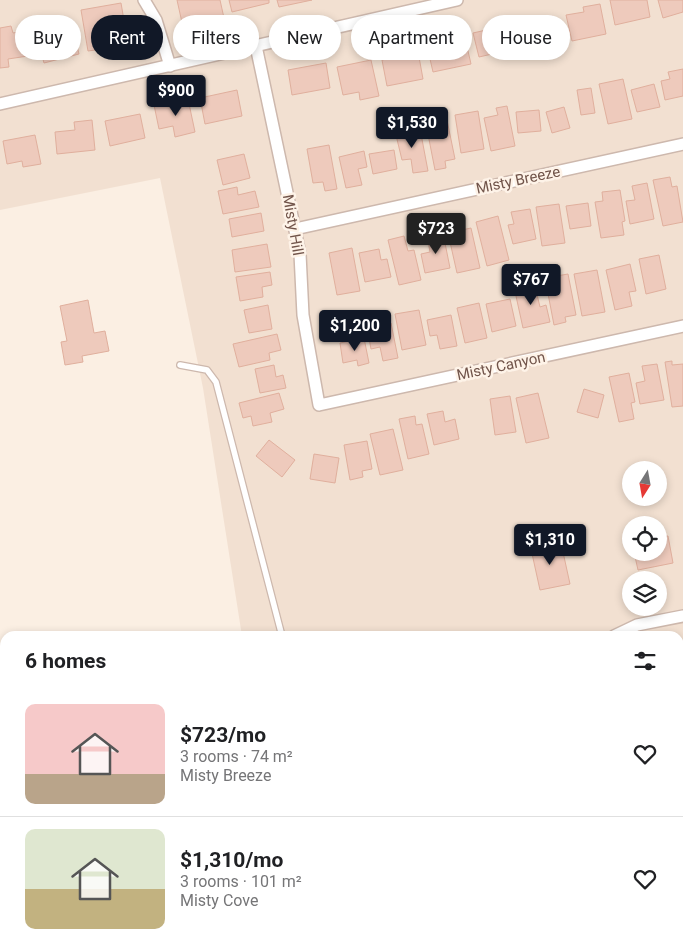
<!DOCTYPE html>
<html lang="en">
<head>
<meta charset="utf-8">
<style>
	body { margin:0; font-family:Roboto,sans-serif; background:#f2f2f2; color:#202124; height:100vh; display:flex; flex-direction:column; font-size:19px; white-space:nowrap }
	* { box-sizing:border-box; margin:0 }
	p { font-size:16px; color:#757577 }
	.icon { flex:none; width:28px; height:28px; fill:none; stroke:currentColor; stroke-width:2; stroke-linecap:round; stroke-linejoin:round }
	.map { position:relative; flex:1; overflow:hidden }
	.drawer { position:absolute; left:0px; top:631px; width:684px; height:321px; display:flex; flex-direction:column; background:#fff; border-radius:15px 15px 0 0; box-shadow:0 2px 8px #0003 }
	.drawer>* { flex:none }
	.banner { position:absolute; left:15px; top:15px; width:654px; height:45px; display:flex; gap:10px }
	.needle { width:32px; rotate:191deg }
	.tools { position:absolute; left:622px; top:461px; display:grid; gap:10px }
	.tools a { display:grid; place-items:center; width:45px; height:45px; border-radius:50%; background:#fff; box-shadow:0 2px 8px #0003; font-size:25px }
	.price { position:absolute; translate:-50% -42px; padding:0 11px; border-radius:5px; background:#111827; color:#fff; font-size:16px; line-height:32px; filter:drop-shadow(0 1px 2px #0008) }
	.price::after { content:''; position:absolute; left:50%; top:30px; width:15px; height:11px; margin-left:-8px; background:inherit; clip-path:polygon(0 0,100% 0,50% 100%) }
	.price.active { background:#222; color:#fff }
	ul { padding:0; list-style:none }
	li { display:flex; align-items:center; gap:15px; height:125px; padding:0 25px }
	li+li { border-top:1px solid #e0e0e0 }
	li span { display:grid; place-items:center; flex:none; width:140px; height:100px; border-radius:10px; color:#555 }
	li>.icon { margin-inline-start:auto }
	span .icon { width:60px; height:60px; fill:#fffc; stroke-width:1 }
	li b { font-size:21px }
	h2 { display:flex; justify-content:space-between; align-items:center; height:60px; padding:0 25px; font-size:21px }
	.pill { padding:0 18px; border-radius:22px; background:#fff; box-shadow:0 2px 8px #0003; font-size:18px; line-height:45px }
	.pill.active { background:#111827; color:#fff }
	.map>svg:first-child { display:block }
	.residential { fill:#f2e0d1; fill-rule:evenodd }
	.building { fill:#eecabc; stroke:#e0af9d }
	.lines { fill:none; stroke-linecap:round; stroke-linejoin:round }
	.service-casing { stroke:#cdb8ad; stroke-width:8 }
	.minor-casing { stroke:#cdb8ad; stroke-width:14 }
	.service { stroke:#fff; stroke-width:5.5 }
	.minor { stroke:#fff; stroke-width:11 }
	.labels { text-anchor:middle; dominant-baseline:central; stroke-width:5; stroke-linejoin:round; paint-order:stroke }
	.street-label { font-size:15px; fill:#71544a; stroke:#fef3e8 }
</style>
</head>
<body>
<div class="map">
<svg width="683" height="952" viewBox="0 0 683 952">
	<rect width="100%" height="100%" fill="#fbefe3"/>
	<path class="residential" d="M0,0H683V952H331L330,948H679V636H242L203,388L160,178L0,210ZM631,470H659V498H631ZM631,525H659V552H631ZM631,580H659V608H631Z"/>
	<g class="building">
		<path d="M177,0H220L224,18L183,27Z"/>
		<path d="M229,0H269V3L232,12Z"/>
		<path d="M277,0H312L279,7Z"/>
		<path d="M610,0H647L650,17L615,25Z"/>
		<path d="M658,0H683V12L663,18Z"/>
		<path d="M121,3L126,32L101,36L103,49L88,51L81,10Z"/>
		<path d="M600,4L606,34L572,41L566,15L584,12L583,7Z"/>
		<path d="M553,16L560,46L527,53L521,24Z"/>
		<path d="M508,25L514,49L479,57L473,33Z"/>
		<path d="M11,26L13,33L24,31L28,56L8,59L9,67L0,68V28Z"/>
		<path d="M73,29L79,54L44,63L37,38Z"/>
		<path d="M465,38L471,64L433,72L427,46Z"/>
		<path d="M417,46L423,79L387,86L382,60L402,56L401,49Z"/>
		<path d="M371,60L379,96L360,100L359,92L343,95L337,67Z"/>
		<path d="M326,63L330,88L292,95L288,70Z"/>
		<path d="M683,69V96L665,100L661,81L670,79L668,72Z"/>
		<path d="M623,79L632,119L608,124L599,84Z"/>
		<path d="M654,84L660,107L637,112L631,90Z"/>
		<path d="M591,88L595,113L581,115L577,90Z"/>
		<path d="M237,90L242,116L205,124L200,98Z"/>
		<path d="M188,99L195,132L175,137L173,126L159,129L154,105Z"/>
		<path d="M507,106L515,146L491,151L484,118L498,115L496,108Z"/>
		<path d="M564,107L570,128L552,133L546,112Z"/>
		<path d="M539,110L541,131L518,133L516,112Z"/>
		<path d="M478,111L484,149L461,153L455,115Z"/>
		<path d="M140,114L145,138L110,146L105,121Z"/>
		<path d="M92,120L95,150L57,154L55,132L75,130L74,122Z"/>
		<path d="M447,120L455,159L445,161L446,168L435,170L426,124Z"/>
		<path d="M412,127L413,135L421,134L428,171L413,173L411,159L402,160L395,131Z"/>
		<path d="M35,135L41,164L23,167L22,161L7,164L3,141Z"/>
		<path d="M329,145L337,189L325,191L323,182L313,183L307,149Z"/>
		<path d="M394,150L397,169L373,174L369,154Z"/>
		<path d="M364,151L367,167L358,169L362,185L346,188L339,157Z"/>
		<path d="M244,154L250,178L223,185L217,160Z"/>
		<path d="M670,177L672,187L677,186L683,222L663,226L653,180Z"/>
		<path d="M647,183L654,219L630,224L626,201L635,200L632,186Z"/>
		<path d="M237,187L238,195L255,191L259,207L223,214L218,191Z"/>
		<path d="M620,190L625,221L622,222L624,235L601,238L595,202L603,201L602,192Z"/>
		<path d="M588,203L591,226L570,229L566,206Z"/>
		<path d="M559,204L565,243L542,246L536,207Z"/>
		<path d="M530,209L536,239L513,244L508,225L514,224L511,212Z"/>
		<path d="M261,213L264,231L232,237L229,219Z"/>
		<path d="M498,216L509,260L487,266L476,222Z"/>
		<path d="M471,228L480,268L457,273L448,233Z"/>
		<path d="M443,233L450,268L425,273L421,254L430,252L427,236Z"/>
		<path d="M404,236L408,251L414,250L421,280L399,285L388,240Z"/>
		<path d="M267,244L271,267L235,272L232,250Z"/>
		<path d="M352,248L360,291L337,295L329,253Z"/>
		<path d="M379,249L381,260L387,259L391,277L365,282L359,253Z"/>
		<path d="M659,255L666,289L646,294L639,259Z"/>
		<path d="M630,264L636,291L629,292L632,306L615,310L606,270Z"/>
		<path d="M597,270L605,312L582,316L574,274Z"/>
		<path d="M270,272L272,285L262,287L263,297L240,301L236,277Z"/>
		<path d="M568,274L576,315L565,317L566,322L554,325L545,278Z"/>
		<path d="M534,282L540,307L546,305L550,322L523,328L514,287Z"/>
		<path d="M510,299L516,326L492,332L486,304Z"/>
		<path d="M88,300L94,333L105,331L109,351L82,356L83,362L65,365L61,342L67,341L60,306Z"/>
		<path d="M479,303L487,338L465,343L457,308Z"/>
		<path d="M268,305L272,329L249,333L244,310Z"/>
		<path d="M419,310L426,345L402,350L395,314Z"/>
		<path d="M451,315L457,346L440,349L437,335L430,336L427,320Z"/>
		<path d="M391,323L398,358L383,361L380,347L371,349L367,327Z"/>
		<path d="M277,334L281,350L269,353L270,360L239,367L233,344Z"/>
		<path d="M364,338L369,363L358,366L357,360L343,363L340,343Z"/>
		<path d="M672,361V365L683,364V406L672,407L665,362Z"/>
		<path d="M657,364L664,400L640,404L636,383L645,381L642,366Z"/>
		<path d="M274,365L276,377L283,375L286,388L260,393L255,369Z"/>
		<path d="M629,373L635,402L631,403L634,419L619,422L609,377Z"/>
		<path d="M584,389L604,395L598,418L577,412Z"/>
		<path d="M279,393L284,409L270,413L272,422L253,426L251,416L243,418L239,403Z"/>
		<path d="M538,393L549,438L526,443L516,398Z"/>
		<path d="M510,396L516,432L495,435L490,399Z"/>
		<path d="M443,411L445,422L455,419L459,439L434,445L427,414Z"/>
		<path d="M415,416L416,425L422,424L429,454L408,459L399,419Z"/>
		<path d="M393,429L403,470L380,475L370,434Z"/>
		<path d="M269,440L295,460L282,477L256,456Z"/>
		<path d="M367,441L372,469L362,471L363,477L350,480L344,445Z"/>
		<path d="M314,454L339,458L335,483L310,479Z"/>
		<path d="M668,536L673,563L638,570L634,552H659V537Z"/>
		<path d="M561,543L570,584L540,590L531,549Z"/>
		<path d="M683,803V842H679V804Z"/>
		<rect x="679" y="904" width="4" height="34"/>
		<path d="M371,948H400L399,952Z"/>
		<path d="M412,948H460L458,952H410Z"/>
		<path d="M475,948H536L537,952H475Z"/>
		<rect x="566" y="948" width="44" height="4"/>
	</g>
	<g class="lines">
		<defs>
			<path id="service" d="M180,365L207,370L216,382L282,636"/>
			<g id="minor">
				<path d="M144,0L156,20L170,66"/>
				<path d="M256,46L300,254L303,315L319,405L683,326"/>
				<path d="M0,104L457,0"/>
				<path d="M295,229L683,144"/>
				<path d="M614,636L637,625L683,616"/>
				<path d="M679,879H683"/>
				<path d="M0,952L21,948"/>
			</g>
		</defs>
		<use href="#service" class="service-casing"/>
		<use href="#minor" class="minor-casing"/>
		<use href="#service" class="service"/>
		<use href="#minor" class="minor"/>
	</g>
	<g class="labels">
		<g class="street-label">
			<text transform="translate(518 180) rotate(-12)">Misty Breeze</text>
			<text transform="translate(293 225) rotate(80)">Misty Hill</text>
			<text transform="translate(501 366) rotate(-12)">Misty Canyon</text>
		</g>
	</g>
</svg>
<div class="tools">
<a><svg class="needle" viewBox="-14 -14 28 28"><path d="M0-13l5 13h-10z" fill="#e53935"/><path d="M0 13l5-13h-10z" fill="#757577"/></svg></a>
<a><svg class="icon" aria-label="locate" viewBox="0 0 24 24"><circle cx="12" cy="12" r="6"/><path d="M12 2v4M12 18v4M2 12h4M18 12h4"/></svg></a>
<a><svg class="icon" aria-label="layers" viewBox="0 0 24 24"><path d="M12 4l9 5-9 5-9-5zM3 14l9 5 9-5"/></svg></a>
</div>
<b class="price" style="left:176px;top:117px">$900</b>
<b class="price" style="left:412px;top:149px">$1,530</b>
<b class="price active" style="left:436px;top:255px">$723</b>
<b class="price" style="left:531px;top:306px">$767</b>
<b class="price" style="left:355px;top:352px">$1,200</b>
<b class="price" style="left:550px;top:566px">$1,310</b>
<div class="banner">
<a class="pill">Buy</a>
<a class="pill active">Rent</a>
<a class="pill">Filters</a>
<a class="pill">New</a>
<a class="pill">Apartment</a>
<a class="pill">House</a>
</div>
<section class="drawer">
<h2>6 homes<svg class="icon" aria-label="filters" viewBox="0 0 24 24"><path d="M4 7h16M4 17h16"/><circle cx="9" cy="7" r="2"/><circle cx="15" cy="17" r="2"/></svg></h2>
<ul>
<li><span style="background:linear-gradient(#f6c9c9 70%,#b9a48a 0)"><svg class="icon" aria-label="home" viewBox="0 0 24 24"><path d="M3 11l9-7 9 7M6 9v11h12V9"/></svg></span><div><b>$723/mo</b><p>3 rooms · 74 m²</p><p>Misty Breeze</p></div><svg class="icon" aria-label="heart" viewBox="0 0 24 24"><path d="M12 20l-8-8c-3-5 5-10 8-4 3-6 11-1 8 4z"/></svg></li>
<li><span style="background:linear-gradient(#dfe7d0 60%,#c2b280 0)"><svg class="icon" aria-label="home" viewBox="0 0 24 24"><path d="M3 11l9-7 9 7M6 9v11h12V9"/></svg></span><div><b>$1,310/mo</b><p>3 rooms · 101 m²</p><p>Misty Cove</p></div><svg class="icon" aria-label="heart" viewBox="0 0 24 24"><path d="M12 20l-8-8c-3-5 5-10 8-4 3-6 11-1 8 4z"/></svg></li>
</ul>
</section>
</div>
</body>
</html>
